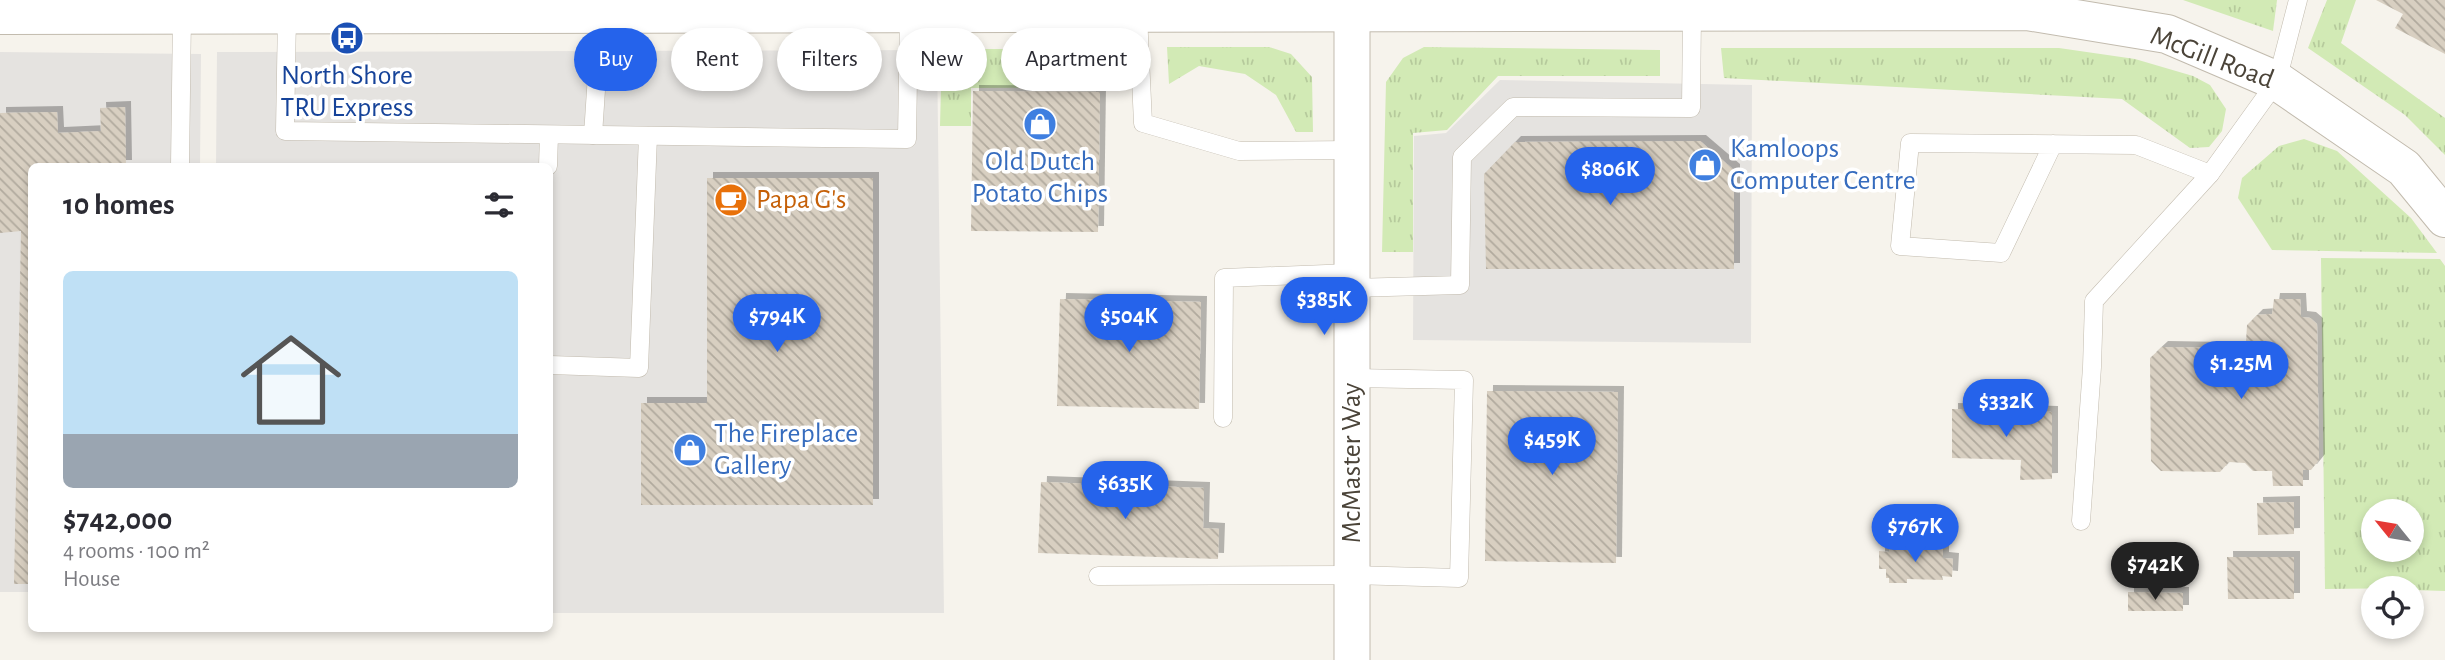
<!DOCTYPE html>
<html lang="en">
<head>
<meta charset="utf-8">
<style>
	body { margin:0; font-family:"Alegreya Sans",sans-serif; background:#f2f2f3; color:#2b2b33; height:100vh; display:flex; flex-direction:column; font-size:26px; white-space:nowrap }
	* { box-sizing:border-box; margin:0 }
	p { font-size:23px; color:#7c7c81 }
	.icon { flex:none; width:38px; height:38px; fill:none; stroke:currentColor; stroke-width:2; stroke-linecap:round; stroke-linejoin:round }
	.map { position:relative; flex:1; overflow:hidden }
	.panel { position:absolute; left:28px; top:163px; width:525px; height:469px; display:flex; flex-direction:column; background:#fff; border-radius:10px; box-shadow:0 4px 10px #0003 }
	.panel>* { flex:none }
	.hud { position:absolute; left:574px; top:28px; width:665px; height:63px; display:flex; gap:14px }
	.needle { width:46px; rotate:300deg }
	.tools { position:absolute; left:2361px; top:499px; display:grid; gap:14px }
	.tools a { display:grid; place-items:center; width:63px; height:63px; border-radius:50%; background:#fff; box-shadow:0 4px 10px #0003; font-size:35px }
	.price { position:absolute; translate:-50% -60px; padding:0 16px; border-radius:24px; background:#2563eb; color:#fff; font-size:23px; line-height:46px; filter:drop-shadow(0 2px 4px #0008) }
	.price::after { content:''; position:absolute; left:50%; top:42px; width:21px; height:16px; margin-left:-10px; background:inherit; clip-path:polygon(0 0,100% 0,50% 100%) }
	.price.on { background:#222; color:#fff }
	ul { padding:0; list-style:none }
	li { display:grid; align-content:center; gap:14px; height:371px; padding:0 35px }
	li+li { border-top:2px solid #e1e1e2 }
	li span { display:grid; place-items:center; height:217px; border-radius:10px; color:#555 }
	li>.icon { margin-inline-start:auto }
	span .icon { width:126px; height:126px; fill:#fffc; stroke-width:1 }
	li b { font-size:30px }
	h2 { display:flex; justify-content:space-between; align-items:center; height:84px; padding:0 35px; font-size:30px }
	.tag { padding:0 24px; border-radius:32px; background:#fff; box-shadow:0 4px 10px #0003; font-size:24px; line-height:63px }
	.tag.on { background:#2563eb; color:#fff }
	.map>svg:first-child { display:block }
	.grass { fill:url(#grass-tufts); fill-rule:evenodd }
	.parking { fill:#e5e3e0 }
	.building { fill:url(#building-back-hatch); filter:url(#shadow) }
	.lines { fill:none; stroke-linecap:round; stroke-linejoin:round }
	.service-casing { stroke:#c2bbae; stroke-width:19 }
	.minor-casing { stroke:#c2bbae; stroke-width:37 }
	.tertiary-casing { stroke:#c2bbae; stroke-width:40 }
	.service { stroke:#fff; stroke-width:18 }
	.minor { stroke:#fff; stroke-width:35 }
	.tertiary { stroke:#fff; stroke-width:38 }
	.labels { text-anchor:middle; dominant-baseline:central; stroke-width:7; stroke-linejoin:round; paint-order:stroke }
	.street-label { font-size:28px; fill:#4b4439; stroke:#fff }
	.transit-label { font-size:28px; fill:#164399; stroke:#fff }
	.shop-label { font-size:28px; fill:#366cbe; stroke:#fff; text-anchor:start }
	.food-label { font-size:28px; fill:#c56008; stroke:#fff; text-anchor:start }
</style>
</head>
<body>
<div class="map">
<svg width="2445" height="660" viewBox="0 0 2445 660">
	<defs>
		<pattern id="grass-tufts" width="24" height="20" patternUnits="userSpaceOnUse" patternTransform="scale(1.75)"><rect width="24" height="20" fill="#d2eab5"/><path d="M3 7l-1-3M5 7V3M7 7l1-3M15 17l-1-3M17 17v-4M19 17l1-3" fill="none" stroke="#b6ca9c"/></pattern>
		<pattern id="building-back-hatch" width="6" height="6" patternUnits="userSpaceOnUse" patternTransform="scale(1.75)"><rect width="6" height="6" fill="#d8cfc1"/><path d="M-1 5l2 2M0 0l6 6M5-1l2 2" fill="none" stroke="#b1aa9e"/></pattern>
		<filter id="shadow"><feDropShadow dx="6" dy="-6" stdDeviation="0" flood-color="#0004"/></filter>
	</defs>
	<rect width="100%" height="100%" fill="#f6f3ec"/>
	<g class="grass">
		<path d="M2183,0H2277L2273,31Z"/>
		<path d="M2327,0H2356L2341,43L2445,118V155L2405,115L2308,48Z"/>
		<path d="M1167,47H1269L1291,54L1312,77L1313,132H1296L1276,95L1245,74L1199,66L1169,84Z"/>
		<path d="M1424,47L1660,50V76H1498L1447,130L1413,133V252H1382L1386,82L1403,58Z"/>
		<path d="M1721,48H2059L2135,59L2193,76L2210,85L2226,109L2222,131L2209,147L2190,148L2122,99L1724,78Z"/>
		<path d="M942,49H1113L1100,87L971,88V126H940Z"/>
		<path d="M2304,139L2337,151L2411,218L2437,253L2272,250L2238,198L2242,178L2279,146Z"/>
		<path d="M2321,258L2440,259L2445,266V591L2412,590V588L2325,589ZM2373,511H2412V550H2373Z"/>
	</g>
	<g class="parking">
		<path d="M937,50L944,613H550V166H216L217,52Z"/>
		<path d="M0,52L201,54L200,166H32L31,592H0Z"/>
		<path d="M1500,80L1752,85L1751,343L1413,340L1414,136L1446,133Z"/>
	</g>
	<g class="building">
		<path d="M2376,0H2445V54L2395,28L2403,14Z"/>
		<path d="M973,91L1100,92L1098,232L971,231Z"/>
		<path d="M125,107L126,166H32V584H14L21,231L0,233V113L57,112L58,133L101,131L100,108Z"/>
		<path d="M1700,141L1734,170V269H1486L1484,174L1515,142Z"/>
		<path d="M707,178H873V505H641V403H707Z"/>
		<path d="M1060,299L1201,302L1199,409L1057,406Z"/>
		<path d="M2274,299H2300L2301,317L2310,318L2317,324L2319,460L2311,470H2303V486H2273L2272,471H2253L2245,463L2229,462L2220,472L2161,471L2151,461L2150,358L2162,347L2222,348L2230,360L2245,359L2247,325L2257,315L2272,314Z"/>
		<path d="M1487,391L1618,392L1616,563L1485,561Z"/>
		<path d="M1952,409L2052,412V479L2020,480L2021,460L1952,458Z"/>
		<path d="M1041,482L1204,488L1203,528L1219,529L1218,559L1038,553Z"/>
		<path d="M2294,502V534L2258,535L2257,503Z"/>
		<path d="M1889,547L1943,548V558L1953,559L1952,577L1942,576L1943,580L1907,579V583H1889V578H1886V569H1879V551L1889,552Z"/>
		<path d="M2227,557H2294V599H2228Z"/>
		<path d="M2128,592L2183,593V611H2128Z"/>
	</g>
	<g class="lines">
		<defs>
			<g id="service">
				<path d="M287,15L285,131L907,139L909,15"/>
				<path d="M1138,15L1143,123L1239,151L1351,150"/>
				<path d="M593,135L601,15"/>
				<path d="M2053,144L2001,253L1900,246L1910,143L2136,145L2210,174"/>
				<path d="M180,166L182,15"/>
				<path d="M548,166L549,135"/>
				<path d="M1352,288L1460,285L1462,157L1513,107L1691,108L1692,14"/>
				<path d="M550,365L639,368L648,136"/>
				<path d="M1223,418L1224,278L1351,273"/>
				<path d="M2081,521L2092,367L2094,301L2210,174L2277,81L2298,0"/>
				<path d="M1098,576L1351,575L1459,578L1464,380L1352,378"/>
			</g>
			<path id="minor" d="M1352,660V14"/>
			<path id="tertiary" d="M0,15L2027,11L2167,34L2277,81L2404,168L2445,218"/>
		</defs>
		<use href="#service" class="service-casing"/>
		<use href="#minor" class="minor-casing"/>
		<use href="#tertiary" class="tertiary-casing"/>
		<use href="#service" class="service"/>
		<use href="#minor" class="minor"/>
		<use href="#tertiary" class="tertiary"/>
	</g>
	<defs>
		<symbol id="bus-disc" viewBox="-11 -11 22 22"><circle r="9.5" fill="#1a4fb4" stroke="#fff"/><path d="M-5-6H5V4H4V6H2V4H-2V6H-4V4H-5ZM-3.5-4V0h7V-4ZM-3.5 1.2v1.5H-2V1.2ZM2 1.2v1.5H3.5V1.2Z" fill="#fff"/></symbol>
		<symbol id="shop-disc" viewBox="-11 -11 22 22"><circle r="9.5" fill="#3f7fe0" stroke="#fff"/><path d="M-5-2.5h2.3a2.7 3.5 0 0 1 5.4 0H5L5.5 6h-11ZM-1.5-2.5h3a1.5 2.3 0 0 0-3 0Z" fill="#fff"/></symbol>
		<symbol id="cafe-disc" viewBox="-11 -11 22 22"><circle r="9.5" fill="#e8710a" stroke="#fff"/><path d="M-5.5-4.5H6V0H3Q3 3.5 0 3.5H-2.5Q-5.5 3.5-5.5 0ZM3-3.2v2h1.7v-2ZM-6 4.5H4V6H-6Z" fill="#fff"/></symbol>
	</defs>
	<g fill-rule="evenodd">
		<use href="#bus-disc" x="328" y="19" width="38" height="38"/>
		<use href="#shop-disc" x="1021" y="105" width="38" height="38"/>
		<use href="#shop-disc" x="1686" y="146" width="38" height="38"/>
		<use href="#cafe-disc" x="712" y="181" width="38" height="38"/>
		<use href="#shop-disc" x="671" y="431" width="38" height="38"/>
	</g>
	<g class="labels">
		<g class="street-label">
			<text transform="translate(2212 58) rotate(21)">McGill Road</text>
			<text transform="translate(1352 463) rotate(-90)">McMaster Way</text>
		</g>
		<g class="transit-label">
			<text x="347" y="76">North Shore<tspan x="347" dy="32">TRU Express</tspan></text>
		</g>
		<g class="shop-label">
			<text x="1730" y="149">Kamloops<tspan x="1730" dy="32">Computer Centre</tspan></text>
			<text x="1040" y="162" text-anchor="middle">Old Dutch<tspan x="1040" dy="32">Potato Chips</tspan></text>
			<text x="714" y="434">The Fireplace<tspan x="714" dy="32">Gallery</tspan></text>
		</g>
		<g class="food-label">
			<text x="756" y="200">Papa G's</text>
		</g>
	</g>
</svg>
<div class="tools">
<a><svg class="needle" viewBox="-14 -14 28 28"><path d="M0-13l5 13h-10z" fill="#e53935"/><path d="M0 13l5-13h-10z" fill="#7c7c81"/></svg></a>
<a><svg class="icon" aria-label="locate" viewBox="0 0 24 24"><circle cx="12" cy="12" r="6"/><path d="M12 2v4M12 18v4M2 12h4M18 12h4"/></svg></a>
</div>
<b class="price" style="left:1610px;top:207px">$806K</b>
<b class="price" style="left:1324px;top:337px">$385K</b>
<b class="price" style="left:777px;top:354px">$794K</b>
<b class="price" style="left:1129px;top:354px">$504K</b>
<b class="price" style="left:2241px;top:401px">$1.25M</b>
<b class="price" style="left:2006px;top:439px">$332K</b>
<b class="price" style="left:1552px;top:477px">$459K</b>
<b class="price" style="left:1125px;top:521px">$635K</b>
<b class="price" style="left:1915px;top:564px">$767K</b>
<b class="price on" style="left:2155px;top:602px">$742K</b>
<div class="hud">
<a class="tag on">Buy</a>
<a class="tag">Rent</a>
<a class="tag">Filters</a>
<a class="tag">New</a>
<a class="tag">Apartment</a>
</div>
<section class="panel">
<h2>10 homes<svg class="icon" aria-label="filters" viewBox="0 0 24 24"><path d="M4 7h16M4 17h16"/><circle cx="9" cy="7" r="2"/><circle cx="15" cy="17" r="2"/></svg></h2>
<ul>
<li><span style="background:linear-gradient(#bfe0f5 75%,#9aa5b1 0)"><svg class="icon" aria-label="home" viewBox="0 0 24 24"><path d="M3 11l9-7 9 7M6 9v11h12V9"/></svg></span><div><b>$742,000</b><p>4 rooms · 100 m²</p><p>House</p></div></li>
</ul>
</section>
</div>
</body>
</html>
